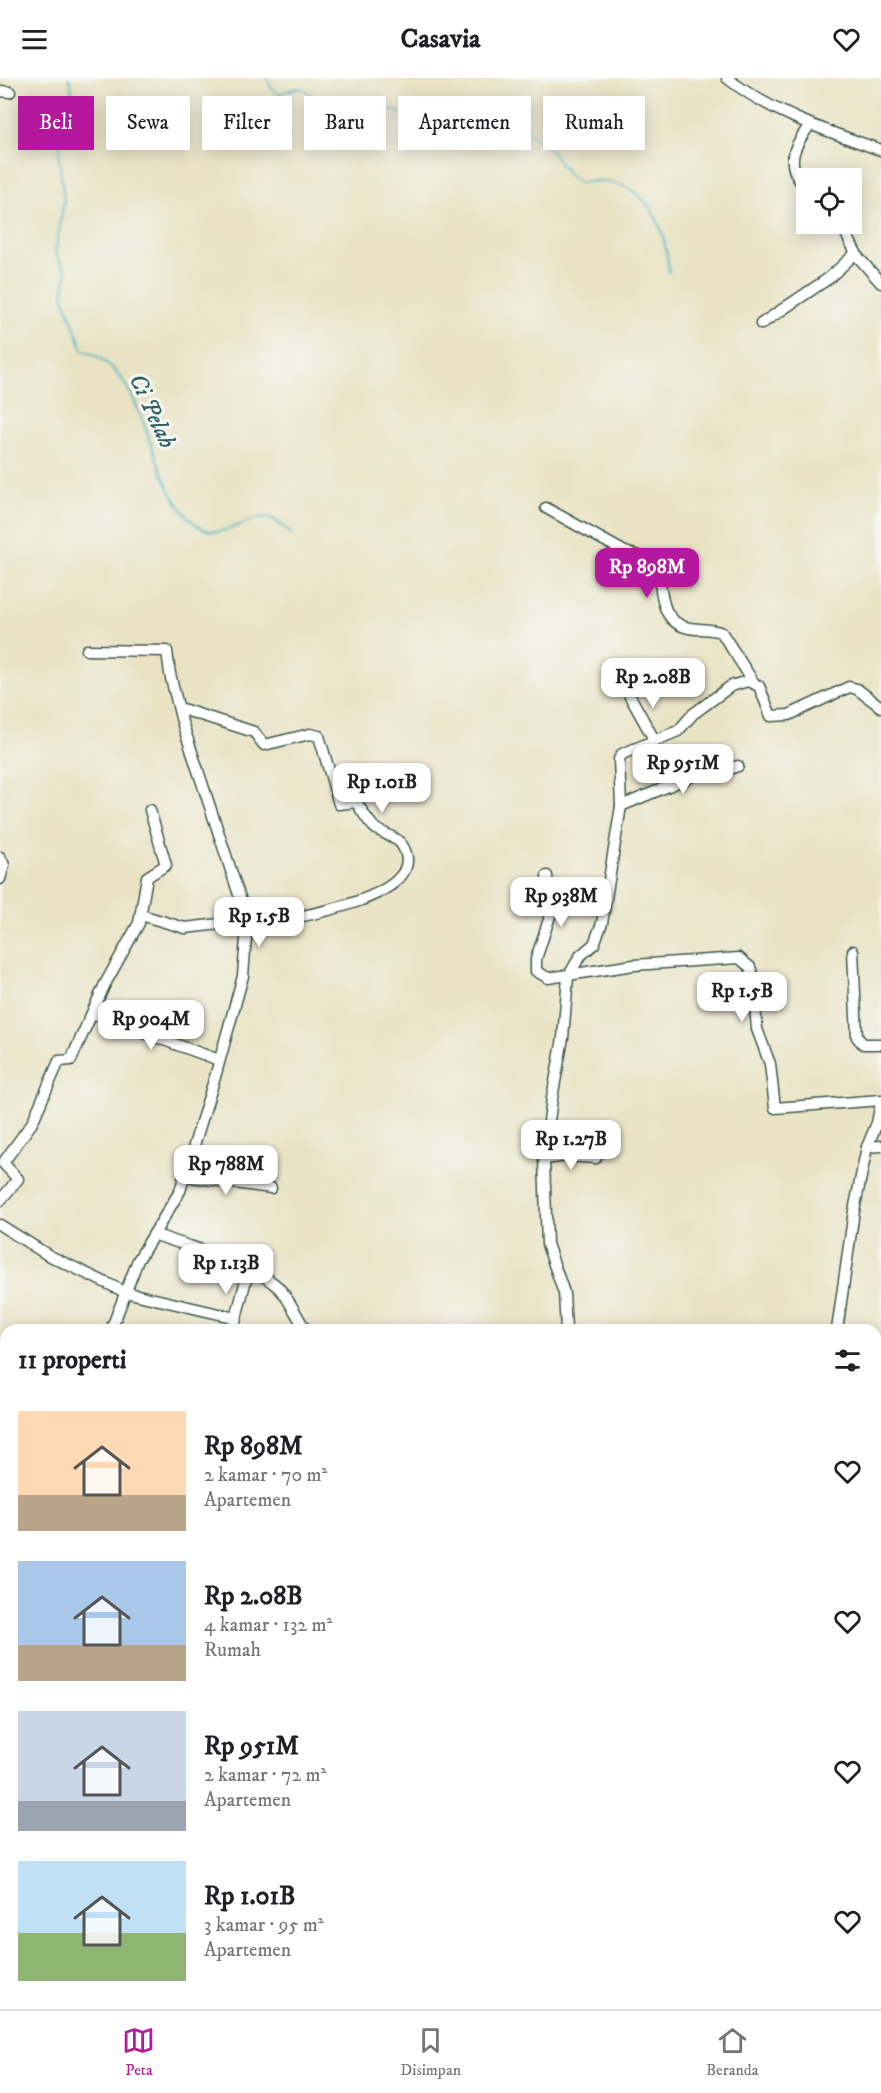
<!DOCTYPE html>
<html lang="id">
<head>
<meta charset="utf-8">
<style>
	body { margin:0; font-family:"IM FELL DW Pica",serif; background:#f2f2f2; color:#202124; height:100vh; display:flex; flex-direction:column; font-size:22px; white-space:nowrap }
	* { box-sizing:border-box; margin:0 }
	p { font-size:20px; color:#757577 }
	.icon { flex:none; width:33px; height:33px; fill:none; stroke:currentColor; stroke-width:2; stroke-linecap:round; stroke-linejoin:round }
	.map { position:relative; flex:1; overflow:hidden }
	.side { position:absolute; left:0px; top:1246px; width:882px; height:686px; display:flex; flex-direction:column; background:#fff; border-radius:18px 18px 0 0; box-shadow:0 3px 15px #0003 }
	.side>* { flex:none }
	.banner { position:absolute; left:18px; top:18px; width:846px; height:54px; display:flex; gap:12px }
	.tools { position:absolute; left:796px; top:90px; display:grid; gap:12px }
	.tools a { display:grid; place-items:center; width:66px; height:66px; border-radius:0px; background:#fff; box-shadow:0 3px 15px #0003; font-size:30px }
	.price { position:absolute; translate:-50% -51px; padding:0 14px; border-radius:12px; background:#fff; color:#222; font-size:20px; line-height:39px; filter:drop-shadow(0 2px 3px #0008) }
	.price::after { content:''; position:absolute; left:50%; top:36px; width:18px; height:14px; margin-left:-9px; background:inherit; clip-path:polygon(0 0,100% 0,50% 100%) }
	.price.current { background:#b5179e; color:#fff }
	ul { padding:0; list-style:none }
	li { display:flex; align-items:center; gap:18px; height:150px; padding:0 18px }
	li span { display:grid; place-items:center; flex:none; width:168px; height:120px; border-radius:0px; color:#555 }
	li>.icon { margin-inline-start:auto }
	span .icon { width:72px; height:72px; fill:#fffc; stroke-width:1 }
	li b { font-size:26px }
	h2 { display:flex; justify-content:space-between; align-items:center; height:72px; padding:0 18px; font-size:26px }
	.chip { padding:0 21px; border-radius:0px; background:#fff; box-shadow:0 3px 15px #0003; font-size:21px; line-height:54px }
	.chip.current { background:#b5179e; color:#fff }
	header { display:flex; justify-content:space-between; align-items:center; height:78px; padding:0 18px; background:#fff; font-size:27px; font-weight:800 }
	.dock { display:flex; justify-content:space-around; align-items:center; height:84px; border-top:2px solid #e0e0e0; background:#fff; font-size:16px; color:#757577 }
	.dock a { display:grid; justify-items:center; gap:3px }
	.dock .current { color:#b5179e }
	.map>svg:first-child { display:block }
	.lines { fill:none; stroke-linecap:round; stroke-linejoin:round }
	.stream { stroke:#44b1c2; stroke-width:2 }
	.minor-casing { stroke:#3d564a; stroke-width:13 }
	.minor { stroke:#fff; stroke-width:10 }
	.labels { text-anchor:middle; dominant-baseline:central; stroke-width:6; stroke-linejoin:round; paint-order:stroke }
	.water-label { font-size:24px; font-style:italic; fill:#2a605f; stroke:#f6f6f2 }
</style>
</head>
<body>
<header><svg class="icon" aria-label="menu" viewBox="0 0 24 24"><path d="M4 6h16M4 12h16M4 18h16"/></svg>Casavia<svg class="icon" aria-label="heart" viewBox="0 0 24 24"><path d="M12 20l-8-8c-3-5 5-10 8-4 3-6 11-1 8 4z"/></svg></header>
<div class="map">
<svg width="881" height="1931" viewBox="0 0 881 1931">
	<rect width="100%" height="100%" fill="#f6f6f2"/>
	<filter id="ink" filterUnits="userSpaceOnUse"><feTurbulence type="fractalNoise" baseFrequency=".0167" numOctaves="2"/><feDisplacementMap in="SourceGraphic" scale="12" xChannelSelector="R" yChannelSelector="G"/><feConvolveMatrix kernelMatrix="1 2 1 2 8 2 1 2 1" color-interpolation-filters="sRGB"/></filter>
	<filter id="wash" filterUnits="userSpaceOnUse"><feTurbulence type="fractalNoise" baseFrequency=".008" numOctaves="4" result="noise"/><feDisplacementMap in="SourceGraphic" scale="24" xChannelSelector="R" yChannelSelector="G"/><feGaussianBlur stdDeviation="1.35" result="paint"/><feColorMatrix in="noise" values="0 0 0 0 0 0 0 0 0 0 0 0 0 0 0 0 0 1.4 0 .05"/><feComposite in="paint" operator="in"/></filter>
	<g filter="url(#wash)">
		<rect width="100%" height="100%" fill="#e9e3c4"/>
		<g class="lines">
			<g class="stream">
				<path d="M69,0L72,12L61,60L59,79L64,123L55,175L67,194L63,218L83,272C152,295 143,397 193,444C221,470 247,434 270,440C279,442 284,451 292,456"/>
				<path d="M267,0L272,11L279,16C314,0 304,23 329,26C346,28 365,25 382,25C405,47 428,25 456,28C474,30 528,53 542,64C558,77 562,95 579,105C642,94 665,139 669,195"/>
			</g>
		</g>
	</g>
	<g filter="url(#ink)">
		<g class="lines">
			<defs>
				<g id="minor">
					<path d="M727,0C773,36 827,53 881,72"/>
					<path d="M0,13L10,14"/>
					<path d="M807,111C784,88 792,70 810,47"/>
					<path d="M841,146L858,179L881,205"/>
					<path d="M761,246L829,200L856,175"/>
					<path d="M546,430L625,474L648,481L657,488C663,511 658,544 689,550C700,552 712,550 722,555L754,605"/>
					<path d="M87,572L167,573L170,596L182,644L243,829L246,860L243,898L215,999L180,1113L138,1182L111,1252"/>
					<path d="M627,613L655,663"/>
					<path d="M179,630L254,654L264,667L310,656L319,658L339,726L356,724C362,732 367,743 375,750C383,756 397,759 402,767C437,823 275,843 246,848"/>
					<path d="M621,728L702,694H720L738,688"/>
					<path d="M0,779L4,787L0,801"/>
					<path d="M547,798L551,835L536,881V893L548,900L634,887L739,880L750,889L752,895L757,951L770,986L775,1030L881,1022"/>
					<path d="M141,837L185,850L246,843"/>
					<path d="M853,873L857,959L863,966H881"/>
					<path d="M92,936L219,982"/>
					<path d="M867,1069L881,1068"/>
					<path d="M544,1081L567,1078L596,1080"/>
					<path d="M184,1098L271,1110"/>
					<path d="M0,1123L18,1101L3,1085L32,1045L59,983L71,982L105,906L139,845L147,799L166,787L150,732"/>
					<path d="M0,1147L48,1177L125,1214L236,1240"/>
					<path d="M154,1156C194,1172 245,1180 278,1209C289,1220 297,1239 306,1252"/>
					<path d="M233,1252L249,1190"/>
					<path d="M566,1252L564,1215L547,1166L544,1081L552,1020L563,960L568,899L580,878L594,866L602,845L621,728L619,681L622,676L678,653L693,636L731,608L748,603L759,608L771,638L789,637L849,609L857,611L881,629"/>
					<path d="M837,1252L854,1133L867,1069L877,1045L881,1025"/>
					<path d="M0,1462L6,1465"/>
					<path d="M0,1519L6,1504"/>
					<path d="M876,1529L881,1522"/>
					<path d="M876,1584L881,1577"/>
					<path d="M0,1587L6,1573"/>
					<path d="M0,1598L6,1600"/>
					<path d="M876,1642L881,1635"/>
					<path d="M2,1722L6,1711"/>
					<path d="M0,1908L6,1912"/>
					<path d="M135,1926L137,1931"/>
					<path d="M568,1926L578,1931"/>
					<path d="M618,1926L630,1931"/>
					<path d="M645,1931L647,1926"/>
					<path d="M681,1931L683,1926"/>
					<path d="M713,1931L715,1926"/>
					<path d="M850,1931L851,1926"/>
				</g>
			</defs>
			<use href="#minor" class="minor-casing"/>
			<use href="#minor" class="minor"/>
		</g>
	</g>
	<g class="labels">
		<g class="water-label">
			<text transform="translate(152 333) rotate(65)">Ci Pelah</text>
		</g>
	</g>
</svg>
<div class="tools">
<a><svg class="icon" aria-label="locate" viewBox="0 0 24 24"><circle cx="12" cy="12" r="6"/><path d="M12 2v4M12 18v4M2 12h4M18 12h4"/></svg></a>
</div>
<b class="price current" style="left:647px;top:521px">Rp 898M</b>
<b class="price" style="left:653px;top:631px">Rp 2.08B</b>
<b class="price" style="left:683px;top:717px">Rp 951M</b>
<b class="price" style="left:382px;top:736px">Rp 1.01B</b>
<b class="price" style="left:561px;top:850px">Rp 938M</b>
<b class="price" style="left:259px;top:870px">Rp 1.5B</b>
<b class="price" style="left:742px;top:945px">Rp 1.5B</b>
<b class="price" style="left:151px;top:973px">Rp 904M</b>
<b class="price" style="left:571px;top:1093px">Rp 1.27B</b>
<b class="price" style="left:226px;top:1118px">Rp 788M</b>
<b class="price" style="left:226px;top:1217px">Rp 1.13B</b>
<div class="banner">
<a class="chip current">Beli</a>
<a class="chip">Sewa</a>
<a class="chip">Filter</a>
<a class="chip">Baru</a>
<a class="chip">Apartemen</a>
<a class="chip">Rumah</a>
</div>
<section class="side">
<h2>11 properti<svg class="icon" aria-label="filters" viewBox="0 0 24 24"><path d="M4 7h16M4 17h16"/><circle cx="9" cy="7" r="2"/><circle cx="15" cy="17" r="2"/></svg></h2>
<ul>
<li><span style="background:linear-gradient(#ffd9b3 70%,#b9a48a 0)"><svg class="icon" aria-label="home" viewBox="0 0 24 24"><path d="M3 11l9-7 9 7M6 9v11h12V9"/></svg></span><div><b>Rp 898M</b><p>2 kamar · 70 m²</p><p>Apartemen</p></div><svg class="icon" aria-label="heart" viewBox="0 0 24 24"><path d="M12 20l-8-8c-3-5 5-10 8-4 3-6 11-1 8 4z"/></svg></li>
<li><span style="background:linear-gradient(#a9c7e8 70%,#b9a48a 0)"><svg class="icon" aria-label="home" viewBox="0 0 24 24"><path d="M3 11l9-7 9 7M6 9v11h12V9"/></svg></span><div><b>Rp 2.08B</b><p>4 kamar · 132 m²</p><p>Rumah</p></div><svg class="icon" aria-label="heart" viewBox="0 0 24 24"><path d="M12 20l-8-8c-3-5 5-10 8-4 3-6 11-1 8 4z"/></svg></li>
<li><span style="background:linear-gradient(#c9d6e8 75%,#9aa5b1 0)"><svg class="icon" aria-label="home" viewBox="0 0 24 24"><path d="M3 11l9-7 9 7M6 9v11h12V9"/></svg></span><div><b>Rp 951M</b><p>2 kamar · 72 m²</p><p>Apartemen</p></div><svg class="icon" aria-label="heart" viewBox="0 0 24 24"><path d="M12 20l-8-8c-3-5 5-10 8-4 3-6 11-1 8 4z"/></svg></li>
<li><span style="background:linear-gradient(#bfe0f5 60%,#8fb573 0)"><svg class="icon" aria-label="home" viewBox="0 0 24 24"><path d="M3 11l9-7 9 7M6 9v11h12V9"/></svg></span><div><b>Rp 1.01B</b><p>3 kamar · 95 m²</p><p>Apartemen</p></div><svg class="icon" aria-label="heart" viewBox="0 0 24 24"><path d="M12 20l-8-8c-3-5 5-10 8-4 3-6 11-1 8 4z"/></svg></li>
</ul>
</section>
</div>
<nav class="dock">
<a class="current"><svg class="icon" aria-label="map" viewBox="0 0 24 24"><path d="M3 6l6-2 6 2 6-2v14l-6 2-6-2-6 2zM9 4v14M15 6v14"/></svg>Peta</a>
<a><svg class="icon" aria-label="saved" viewBox="0 0 24 24"><path d="M7 4h10v16l-5-4-5 4z"/></svg>Disimpan</a>
<a><svg class="icon" aria-label="home" viewBox="0 0 24 24"><path d="M3 11l9-7 9 7M6 9v11h12V9"/></svg>Beranda</a>
</nav>
</body>
</html>
